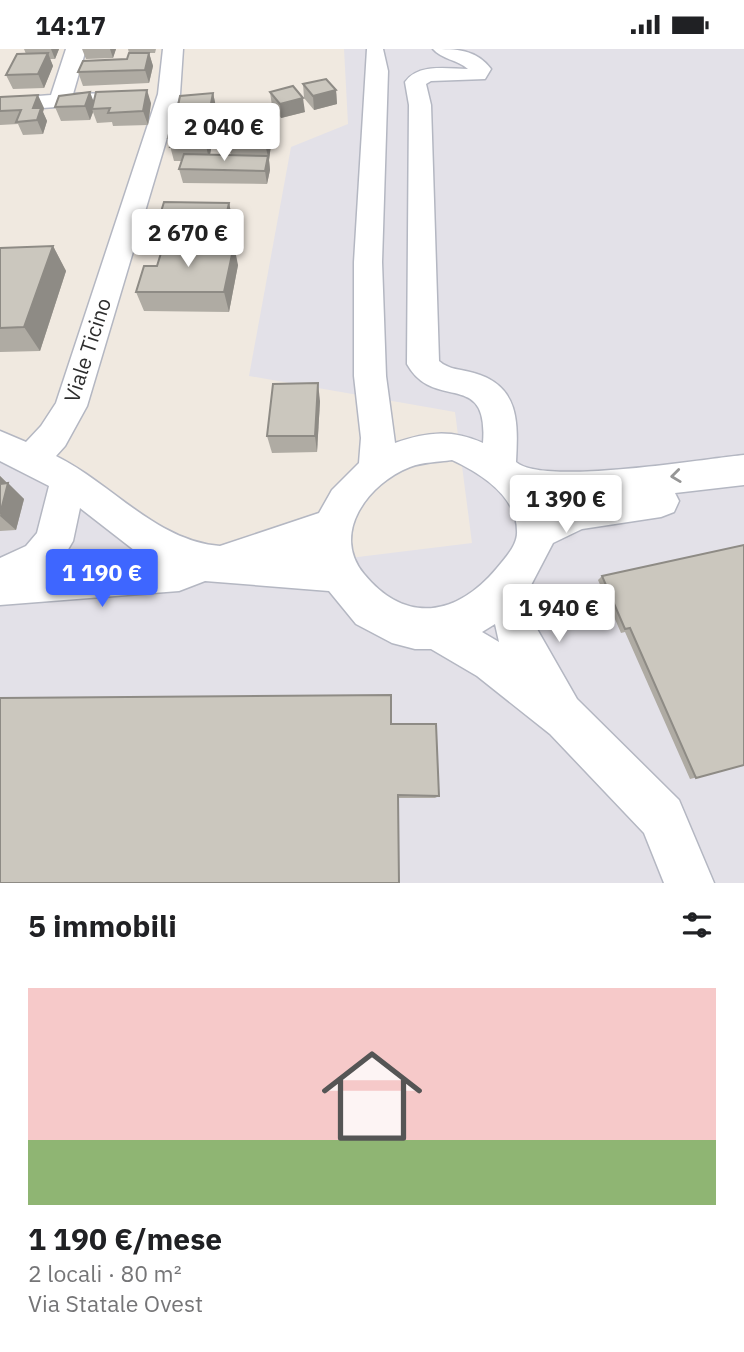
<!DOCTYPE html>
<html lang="it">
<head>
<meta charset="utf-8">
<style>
	body { margin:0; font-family:"IBM Plex Sans",sans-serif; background:#f6f6f6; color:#202124; height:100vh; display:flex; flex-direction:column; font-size:26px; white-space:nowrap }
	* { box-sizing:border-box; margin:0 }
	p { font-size:23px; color:#757577 }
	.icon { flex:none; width:38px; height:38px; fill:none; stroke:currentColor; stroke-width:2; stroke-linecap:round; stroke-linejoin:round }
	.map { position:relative; height:834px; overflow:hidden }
	.panel { display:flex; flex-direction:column; background:#fff; flex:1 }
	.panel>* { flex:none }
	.price { position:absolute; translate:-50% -60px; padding:0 16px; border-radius:7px; background:#fff; color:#222; font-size:23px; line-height:46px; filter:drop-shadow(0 2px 4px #0008) }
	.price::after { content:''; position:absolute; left:50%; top:42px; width:21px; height:16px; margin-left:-10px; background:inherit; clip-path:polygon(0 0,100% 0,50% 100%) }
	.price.on { background:#3e66ff; color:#fff }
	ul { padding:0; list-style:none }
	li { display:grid; align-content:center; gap:14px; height:371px; padding:0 28px }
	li+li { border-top:2px solid #e0e0e0 }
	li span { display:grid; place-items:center; height:217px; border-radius:0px; color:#555 }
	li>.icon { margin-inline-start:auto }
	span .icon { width:126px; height:126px; fill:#fffc; stroke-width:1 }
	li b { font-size:30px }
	h2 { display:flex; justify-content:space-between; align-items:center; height:84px; padding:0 28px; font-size:30px }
	.status { display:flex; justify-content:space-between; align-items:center; height:49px; padding:0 35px; background:#fff; direction:ltr }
	.status svg { height:19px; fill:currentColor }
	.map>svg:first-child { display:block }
	.industrial { fill:#e3e1e8 }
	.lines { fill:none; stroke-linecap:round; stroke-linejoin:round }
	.minor-casing { stroke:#b4b7c2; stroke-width:3 }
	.minor { fill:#fff; fill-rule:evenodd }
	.wall { fill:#afaba3 }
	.shaded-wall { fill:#8e8b85 }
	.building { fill:#cbc7be; stroke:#8e8b85; stroke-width:2 }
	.oneway { stroke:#969696 }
	.labels { text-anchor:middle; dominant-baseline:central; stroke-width:6; stroke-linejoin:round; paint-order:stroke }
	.far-street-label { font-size:21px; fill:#2e2e2e; stroke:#fff }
</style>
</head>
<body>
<div class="status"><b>14:17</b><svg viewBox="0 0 49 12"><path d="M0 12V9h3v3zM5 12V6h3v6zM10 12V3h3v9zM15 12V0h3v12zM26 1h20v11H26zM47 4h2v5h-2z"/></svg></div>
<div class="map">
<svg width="744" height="834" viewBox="0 0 744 834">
	<rect width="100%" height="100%" fill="#f0e9e0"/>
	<path class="industrial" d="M344,0H744V834H0V396L244,522L472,494L455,363L249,327L291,98L348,75Z"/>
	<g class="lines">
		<defs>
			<g id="minor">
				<path d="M66,0H86L73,45L113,44L116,49L113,54L0,62V50L51,46Z"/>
				<path d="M163,0H183L180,45L87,357L65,397L56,407C111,434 156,492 220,497L319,464L332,441L359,414L361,389L354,327V213L367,0H383L388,22L382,213L386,327L395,394C427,383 451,380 483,394C489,319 434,364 407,315L409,56L405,33C418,14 448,20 468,20C458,11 441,10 433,0C456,0 476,0 491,20L485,30L431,32L426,35L431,56L439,312C449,321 461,320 474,324C520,337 518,374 516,413C543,437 702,410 744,406V436L675,444L679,452L674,463L661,468L582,480L553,494L530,538L537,580L577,650L679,751L714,834H664L644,784L550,685L477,627L431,600H415L392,594L356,575L329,542L205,532L179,542L0,556V509L26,497L37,484L49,437L0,412V382L26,393L41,377L56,354L158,45ZM452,411C480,424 517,447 517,482C518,496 505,509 497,519C457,567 406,576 364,525C330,484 369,434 410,418C423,413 438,413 452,411ZM545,453L559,455L548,460ZM80,459L143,508L60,514L73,492ZM495,575L499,593L482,583Z"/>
			</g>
		</defs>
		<use href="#minor" class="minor-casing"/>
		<use href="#minor" class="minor"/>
	</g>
	<g class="wall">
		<path d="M24,0H59L55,10H50L53,17L44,39L13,40L6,26L26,5Z"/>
		<path d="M82,0H116L113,9L86,10Z"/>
		<path d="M128,0H156L155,4H149L153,17L149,34L83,37L78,23L127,10L129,4Z"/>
		<path d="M303,35L336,41L337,55L314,61L304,49Z"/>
		<path d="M270,43L305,63L281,69L272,57Z"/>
		<path d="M213,44L216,58L213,74L180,75L177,62Z"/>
		<path d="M0,48L44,59L43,63L47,72L43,85L23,86L18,75L0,76Z"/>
		<path d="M94,53L151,54L148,76L113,77L112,73L97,74L93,63L90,71L61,72L55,58Z"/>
		<path d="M206,79L211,100L210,106H231L229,99L230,95H224L222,88L239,83L271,96L269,111L270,121L267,135L183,134L179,120L182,112H174L168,89Z"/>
		<path d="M229,154L232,168L228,185H198L197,190L161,189L157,176Z"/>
		<path d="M186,191L187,196L238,216L229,263L144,262L136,243L157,217Z"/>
		<path d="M53,197L66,222L40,302L0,303V199Z"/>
		<path d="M320,352L317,403L272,404L267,387Z"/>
		<path d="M0,427L24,450L16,481L0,482Z"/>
		<path d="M602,527L744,716L690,730L625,583L621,584L598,531Z"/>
		<path d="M391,675L439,747L435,749H398Z"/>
	</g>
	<g class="shaded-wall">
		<path d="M51,0H59L55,10Z"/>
		<path d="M110,0H116L113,9Z"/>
		<path d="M48,4L53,17L44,39L38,25Z"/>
		<path d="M149,4L153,17L149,34L145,21Z"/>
		<path d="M147,41L151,54L148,76L143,62Z"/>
		<path d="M336,41L337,55L314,61L313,47Z"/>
		<path d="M90,43L95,56L92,60L93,63L90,71L85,57Z"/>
		<path d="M213,44L216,58L213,74L210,60Z"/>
		<path d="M38,46L44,59L43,63L47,72L43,85L37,71L33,59Z"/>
		<path d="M303,49L305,63L281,69L280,55Z"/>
		<path d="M206,79L211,100L209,111L204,86Z"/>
		<path d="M269,83L271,96L269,111L270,121L267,135L265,122L268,108L266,99Z"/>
		<path d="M229,154L232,168L228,185L225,172Z"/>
		<path d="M194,171L198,185L197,190L193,176Z"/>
		<path d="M234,196L238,216L229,263L224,243Z"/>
		<path d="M53,197L66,222L40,302L24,278Z"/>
		<path d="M318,334L320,352L317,403L315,387Z"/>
		<path d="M0,427L7,434L0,449Z"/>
		<path d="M8,434L24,450L16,481L0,467Z"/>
	</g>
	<g class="building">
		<path d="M48,4L38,25L6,26L17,5Z"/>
		<path d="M129,4H149L145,21L78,23L83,12L127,10Z"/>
		<path d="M326,30L336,41L313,47L303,35Z"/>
		<path d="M293,37L303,49L280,55L270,43Z"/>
		<path d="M147,41L143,62L108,64L110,59L92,60L96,43Z"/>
		<path d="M90,43L85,57L55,58L59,47Z"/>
		<path d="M213,44L210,60L177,62L180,47Z"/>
		<path d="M38,46L33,59H41L37,71L16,73L21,61L0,62V48Z"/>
		<path d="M206,79L204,86H208L206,97L170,98L173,89H168L170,80Z"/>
		<path d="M224,80H239L238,83H233L232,88H222Z"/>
		<path d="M233,83H269L266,99H229Z"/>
		<path d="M184,105L268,107L265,122L179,120Z"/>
		<path d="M164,153L229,154L225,172L194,171L193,176H157Z"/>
		<path d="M165,191H186L184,196H234L224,243H136L144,217H157Z"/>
		<path d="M53,197L24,278L0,279V199Z"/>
		<path d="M318,334L315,387H267L273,335Z"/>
		<path d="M8,434L0,465V435Z"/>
		<path d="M744,496V716L696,729L630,579L625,580L602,527Z"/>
		<path d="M391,646V675H436L439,747L398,746L399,834H0V649Z"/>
	</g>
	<defs><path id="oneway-chevron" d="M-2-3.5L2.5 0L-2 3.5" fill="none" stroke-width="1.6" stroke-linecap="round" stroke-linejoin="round" transform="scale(1.75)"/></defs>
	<use class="oneway" href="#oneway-chevron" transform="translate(676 427) rotate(173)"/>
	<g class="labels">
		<g class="far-street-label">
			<text transform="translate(87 301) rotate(-72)">Viale Ticino</text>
		</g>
	</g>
</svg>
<b class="price" style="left:224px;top:114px">2 040 €</b>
<b class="price" style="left:188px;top:220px">2 670 €</b>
<b class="price" style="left:566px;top:486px">1 390 €</b>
<b class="price on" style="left:102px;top:560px">1 190 €</b>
<b class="price" style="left:559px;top:595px">1 940 €</b>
</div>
<section class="panel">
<h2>5 immobili<svg class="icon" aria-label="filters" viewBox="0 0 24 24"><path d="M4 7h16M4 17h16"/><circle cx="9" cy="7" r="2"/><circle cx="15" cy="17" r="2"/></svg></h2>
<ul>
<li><span style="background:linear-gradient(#f6c9c9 70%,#8fb573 0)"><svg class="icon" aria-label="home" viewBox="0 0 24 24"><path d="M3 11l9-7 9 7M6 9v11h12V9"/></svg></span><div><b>1 190 €/mese</b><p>2 locali · 80 m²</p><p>Via Statale Ovest</p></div></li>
</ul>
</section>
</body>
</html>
